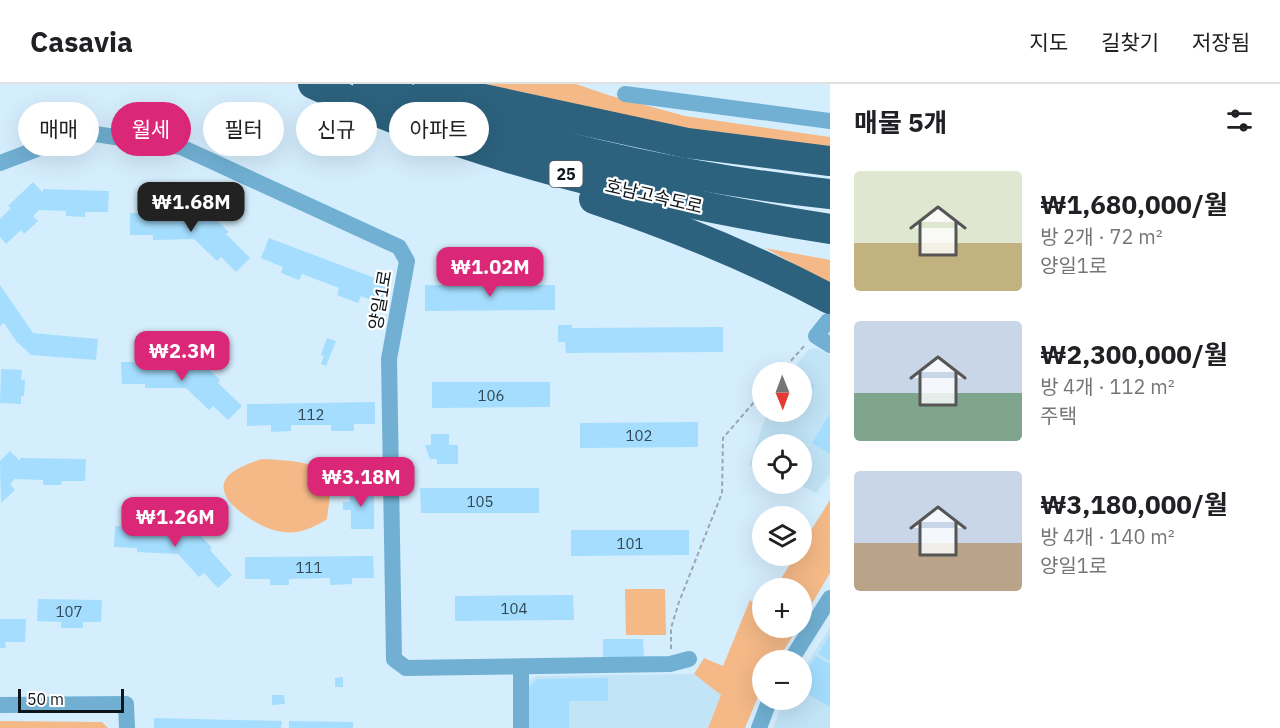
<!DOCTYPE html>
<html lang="ko">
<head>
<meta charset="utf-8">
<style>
	body { margin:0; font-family:"IBM Plex Sans","Noto Sans KR",sans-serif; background:#f2f2f2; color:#202124; height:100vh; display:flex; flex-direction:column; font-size:22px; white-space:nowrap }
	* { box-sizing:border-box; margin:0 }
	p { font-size:20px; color:#757577 }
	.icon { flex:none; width:33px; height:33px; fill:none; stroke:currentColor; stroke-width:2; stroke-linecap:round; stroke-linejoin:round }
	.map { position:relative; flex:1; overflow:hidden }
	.side { display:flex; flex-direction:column; background:#fff; width:450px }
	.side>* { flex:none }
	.top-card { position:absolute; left:18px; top:18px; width:570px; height:54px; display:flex; gap:12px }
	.needle { width:39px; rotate:179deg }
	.controls { position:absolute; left:752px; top:278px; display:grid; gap:12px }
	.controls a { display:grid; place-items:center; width:60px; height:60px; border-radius:50%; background:#fff; box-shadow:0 6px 24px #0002; font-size:30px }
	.scale { position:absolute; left:18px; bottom:15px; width:106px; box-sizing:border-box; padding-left:6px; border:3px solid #0c151a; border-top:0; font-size:16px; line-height:21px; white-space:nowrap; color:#0c151a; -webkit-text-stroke:4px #fff; paint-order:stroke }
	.price { position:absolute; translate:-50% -51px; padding:0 14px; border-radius:12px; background:#db2777; color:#fff; font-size:20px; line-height:39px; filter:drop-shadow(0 2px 3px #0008) }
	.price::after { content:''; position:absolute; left:50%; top:36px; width:18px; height:14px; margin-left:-9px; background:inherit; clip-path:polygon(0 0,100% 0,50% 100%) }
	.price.current { background:#222; color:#fff }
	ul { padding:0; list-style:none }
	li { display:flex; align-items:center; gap:18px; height:150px; padding:0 24px }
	li span { display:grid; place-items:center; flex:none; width:168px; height:120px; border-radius:6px; color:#555 }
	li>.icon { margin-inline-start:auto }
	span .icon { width:72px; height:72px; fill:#fffc; stroke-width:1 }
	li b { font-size:26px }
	h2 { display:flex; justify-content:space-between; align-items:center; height:72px; padding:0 24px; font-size:26px }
	.tag { padding:0 21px; border-radius:27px; background:#fff; box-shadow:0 6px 24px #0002; font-size:21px; line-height:54px }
	.tag.current { background:#db2777; color:#fff }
	header { display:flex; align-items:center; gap:36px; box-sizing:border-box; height:84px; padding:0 30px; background:#fff; border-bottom:2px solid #e0e0e0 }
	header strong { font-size:28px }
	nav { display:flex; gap:33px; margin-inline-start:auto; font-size:21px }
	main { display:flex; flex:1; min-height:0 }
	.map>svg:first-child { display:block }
	.built { fill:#c2e4f7 }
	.green { fill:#f4b987 }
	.building { fill:#a4ddfe }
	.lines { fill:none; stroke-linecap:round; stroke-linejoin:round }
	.path { stroke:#95a9b5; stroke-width:2; stroke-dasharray:4.5 3; stroke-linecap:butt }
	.minor { stroke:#71b0d3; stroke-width:16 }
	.motorway { stroke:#2c627e; stroke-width:30 }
	.labels { text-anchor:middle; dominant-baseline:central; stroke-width:4.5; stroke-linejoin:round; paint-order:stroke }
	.number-label { font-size:15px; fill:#324753 }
	.shield { fill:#fff; stroke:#555b5f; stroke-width:1.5 }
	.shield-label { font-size:16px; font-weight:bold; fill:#0c151a }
	.street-label { font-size:18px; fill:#0c151a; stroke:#fff }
</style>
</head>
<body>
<header>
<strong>Casavia</strong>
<nav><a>지도</a><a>길찾기</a><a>저장됨</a></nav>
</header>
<main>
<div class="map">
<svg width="830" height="644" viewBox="0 0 830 644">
	<rect width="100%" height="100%" fill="#d5eefe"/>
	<g class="built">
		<path d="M816,264L830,271V391L816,409L796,399H801V360H762V385L749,381L768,327H801V288H791L809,265Z"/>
		<path d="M830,543V644H773L784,615H801V589Z"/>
		<path d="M694,590L721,611L708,644H528L529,597L536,592Z"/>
	</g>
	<g class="green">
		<path d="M456,0H576L608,11L685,32L830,53V68L686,52Z"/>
		<path d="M765,164L830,176V200Z"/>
		<path d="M262,375C278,376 320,376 328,393C333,405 328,423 327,435C318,441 308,446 297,448C275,451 254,439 238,426C206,398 233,384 262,375Z"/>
		<path d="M830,416V489L801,538V504H775L796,471H801V462Z"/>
		<path d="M625,505H665L666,551H626Z"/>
		<path d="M750,516L762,525V543H798L778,576H762V603L745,644H708L721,611L694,590L704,574L723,582Z"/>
		<path d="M0,637L102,638L108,644H0Z"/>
	</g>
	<g class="building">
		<path d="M33,98L43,109V105L109,107L108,128H85V133L66,132V127L39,126L33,132L38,137L24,150L21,146L6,160L0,153V135L11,124L8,122Z"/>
		<path d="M204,124L229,148L226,150L250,174L236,188L221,173L217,177L194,155L153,156V151H130V129H194V134Z"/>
		<path d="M269,154L388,199L381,220L361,212L358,219L337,211L339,204L302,190L299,196L281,189L283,183L261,174Z"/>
		<path d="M0,201L33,249L98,255L96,276L31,271L16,257L4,239L0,242Z"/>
		<path d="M425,201H555V226L425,227Z"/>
		<path d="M558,241H572V244L723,243V268L566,269L565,258H558Z"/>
		<path d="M327,254L336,257L326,282L321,280L324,272L321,271Z"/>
		<path d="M196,273L220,296L218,299L242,322L228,336L213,322L209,326L186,304H145V300H122L121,278L186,277V283Z"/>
		<path d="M1,285L22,286L21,296H25L24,312H21V320L0,319Z"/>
		<path d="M801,292L815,302L805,314L801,311Z"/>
		<path d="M432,298H550V323L432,324Z"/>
		<path d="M375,318V340H354V347H331V341H291V347L271,348V341L247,342V320Z"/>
		<path d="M830,329V370L812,359Z"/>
		<path d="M698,338V363L580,364V339Z"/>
		<path d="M431,350H449V361H458V380H437V375H430L425,361H431Z"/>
		<path d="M10,367L20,377V374L86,375L85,397H62L61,401H43V396L15,395L10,400L15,406L1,419L0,377Z"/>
		<path d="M350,403H374V445H351V426H343V418H350Z"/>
		<path d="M420,404H539V429H421Z"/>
		<path d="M189,439L212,464L210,466L232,491L218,504L204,489L199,493L178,470L137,468V464L114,463L115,442L179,445V449Z"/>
		<path d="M571,446H689V471L571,472Z"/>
		<path d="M373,472L374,494H352V500L330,501V494L289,495V501H270V495H245V473Z"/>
		<path d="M573,511L574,536L455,537V512Z"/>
		<path d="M38,515L102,516L101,538H83V544H61V538L37,537Z"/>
		<path d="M0,535H26L25,558H5L6,564H0Z"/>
		<path d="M830,550V577L818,570Z"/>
		<path d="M603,555H643L644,573H603Z"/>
		<path d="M816,572L830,580V623L801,606V596Z"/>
		<path d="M343,593V603H335V594Z"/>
		<path d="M608,594V617H569V644H529V604L537,595Z"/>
		<path d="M272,611H284L285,620L272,621Z"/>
		<path d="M154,634L282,637L281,644H154Z"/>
		<path d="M289,637L353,638V644H289Z"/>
	</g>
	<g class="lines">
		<g class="path">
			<path d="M781,288L805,261"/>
			<path d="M671,565V544L679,518L722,409L723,354L762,309"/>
		</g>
		<g class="minor">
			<path d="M625,10L830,37"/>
			<path d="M0,79L82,48L181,63L399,163L407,177L389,275L394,575L406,584L670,580L689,575"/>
			<path d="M828,237L816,252L830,261"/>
			<path d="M791,576L830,514"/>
			<path d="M0,621L126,620L127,644"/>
			<path d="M521,644V583"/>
			<path d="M759,644L770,615"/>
		</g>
		<g class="motorway">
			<path d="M313,0C473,75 655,117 830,145"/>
			<path d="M368,0C517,57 671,93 830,110"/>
			<path d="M429,0L479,14L687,59L830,77"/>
			<path d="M594,115C674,142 755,175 830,215"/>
		</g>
	</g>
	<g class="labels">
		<g class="number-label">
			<text x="491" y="311">106</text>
			<text x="311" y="330">112</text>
			<text x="639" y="351">102</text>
			<text x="480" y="417">105</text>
			<text x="630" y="459">101</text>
			<text x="309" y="483">111</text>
			<text x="514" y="524">104</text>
			<text x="69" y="527">107</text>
		</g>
		<rect class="shield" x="549.5" y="77" width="33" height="26" rx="4.5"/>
		<g class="shield-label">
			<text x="566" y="90">25</text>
		</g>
		<g class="street-label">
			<text transform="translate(654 112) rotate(13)">호남고속도로</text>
			<text transform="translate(380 216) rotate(-80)">양일1로</text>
		</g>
	</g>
</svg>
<div class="controls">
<a><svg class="needle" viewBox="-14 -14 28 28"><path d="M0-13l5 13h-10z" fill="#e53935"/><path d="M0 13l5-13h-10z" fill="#757577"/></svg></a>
<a><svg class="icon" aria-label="locate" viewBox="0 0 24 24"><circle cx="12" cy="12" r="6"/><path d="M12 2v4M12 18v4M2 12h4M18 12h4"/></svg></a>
<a><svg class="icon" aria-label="layers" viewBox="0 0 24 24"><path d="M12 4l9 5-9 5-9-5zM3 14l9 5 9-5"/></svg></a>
<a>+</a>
<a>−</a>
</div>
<div class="scale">50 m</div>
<b class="price current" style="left:191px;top:149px">₩1.68M</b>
<b class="price" style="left:490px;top:214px">₩1.02M</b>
<b class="price" style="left:182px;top:298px">₩2.3M</b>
<b class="price" style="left:361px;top:424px">₩3.18M</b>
<b class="price" style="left:175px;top:464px">₩1.26M</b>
<div class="top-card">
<a class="tag">매매</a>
<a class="tag current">월세</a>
<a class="tag">필터</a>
<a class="tag">신규</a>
<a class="tag">아파트</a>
</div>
</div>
<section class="side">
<h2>매물 5개<svg class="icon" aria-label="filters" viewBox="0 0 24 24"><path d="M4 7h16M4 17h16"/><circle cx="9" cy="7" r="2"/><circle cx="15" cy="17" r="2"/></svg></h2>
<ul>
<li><span style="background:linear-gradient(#dfe7d0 60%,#c2b280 0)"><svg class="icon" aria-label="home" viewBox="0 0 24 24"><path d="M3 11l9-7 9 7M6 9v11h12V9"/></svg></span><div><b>₩1,680,000/월</b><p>방 2개 · 72 m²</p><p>양일1로</p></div></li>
<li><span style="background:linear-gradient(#c9d6e8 60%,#7fa58c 0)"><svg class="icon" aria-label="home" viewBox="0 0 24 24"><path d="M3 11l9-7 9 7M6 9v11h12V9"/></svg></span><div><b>₩2,300,000/월</b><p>방 4개 · 112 m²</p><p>주택</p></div></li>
<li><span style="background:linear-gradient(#c9d6e8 60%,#b9a48a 0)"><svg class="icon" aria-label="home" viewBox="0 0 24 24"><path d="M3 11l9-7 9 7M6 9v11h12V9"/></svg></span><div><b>₩3,180,000/월</b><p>방 4개 · 140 m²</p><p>양일1로</p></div></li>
</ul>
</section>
</main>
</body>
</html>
